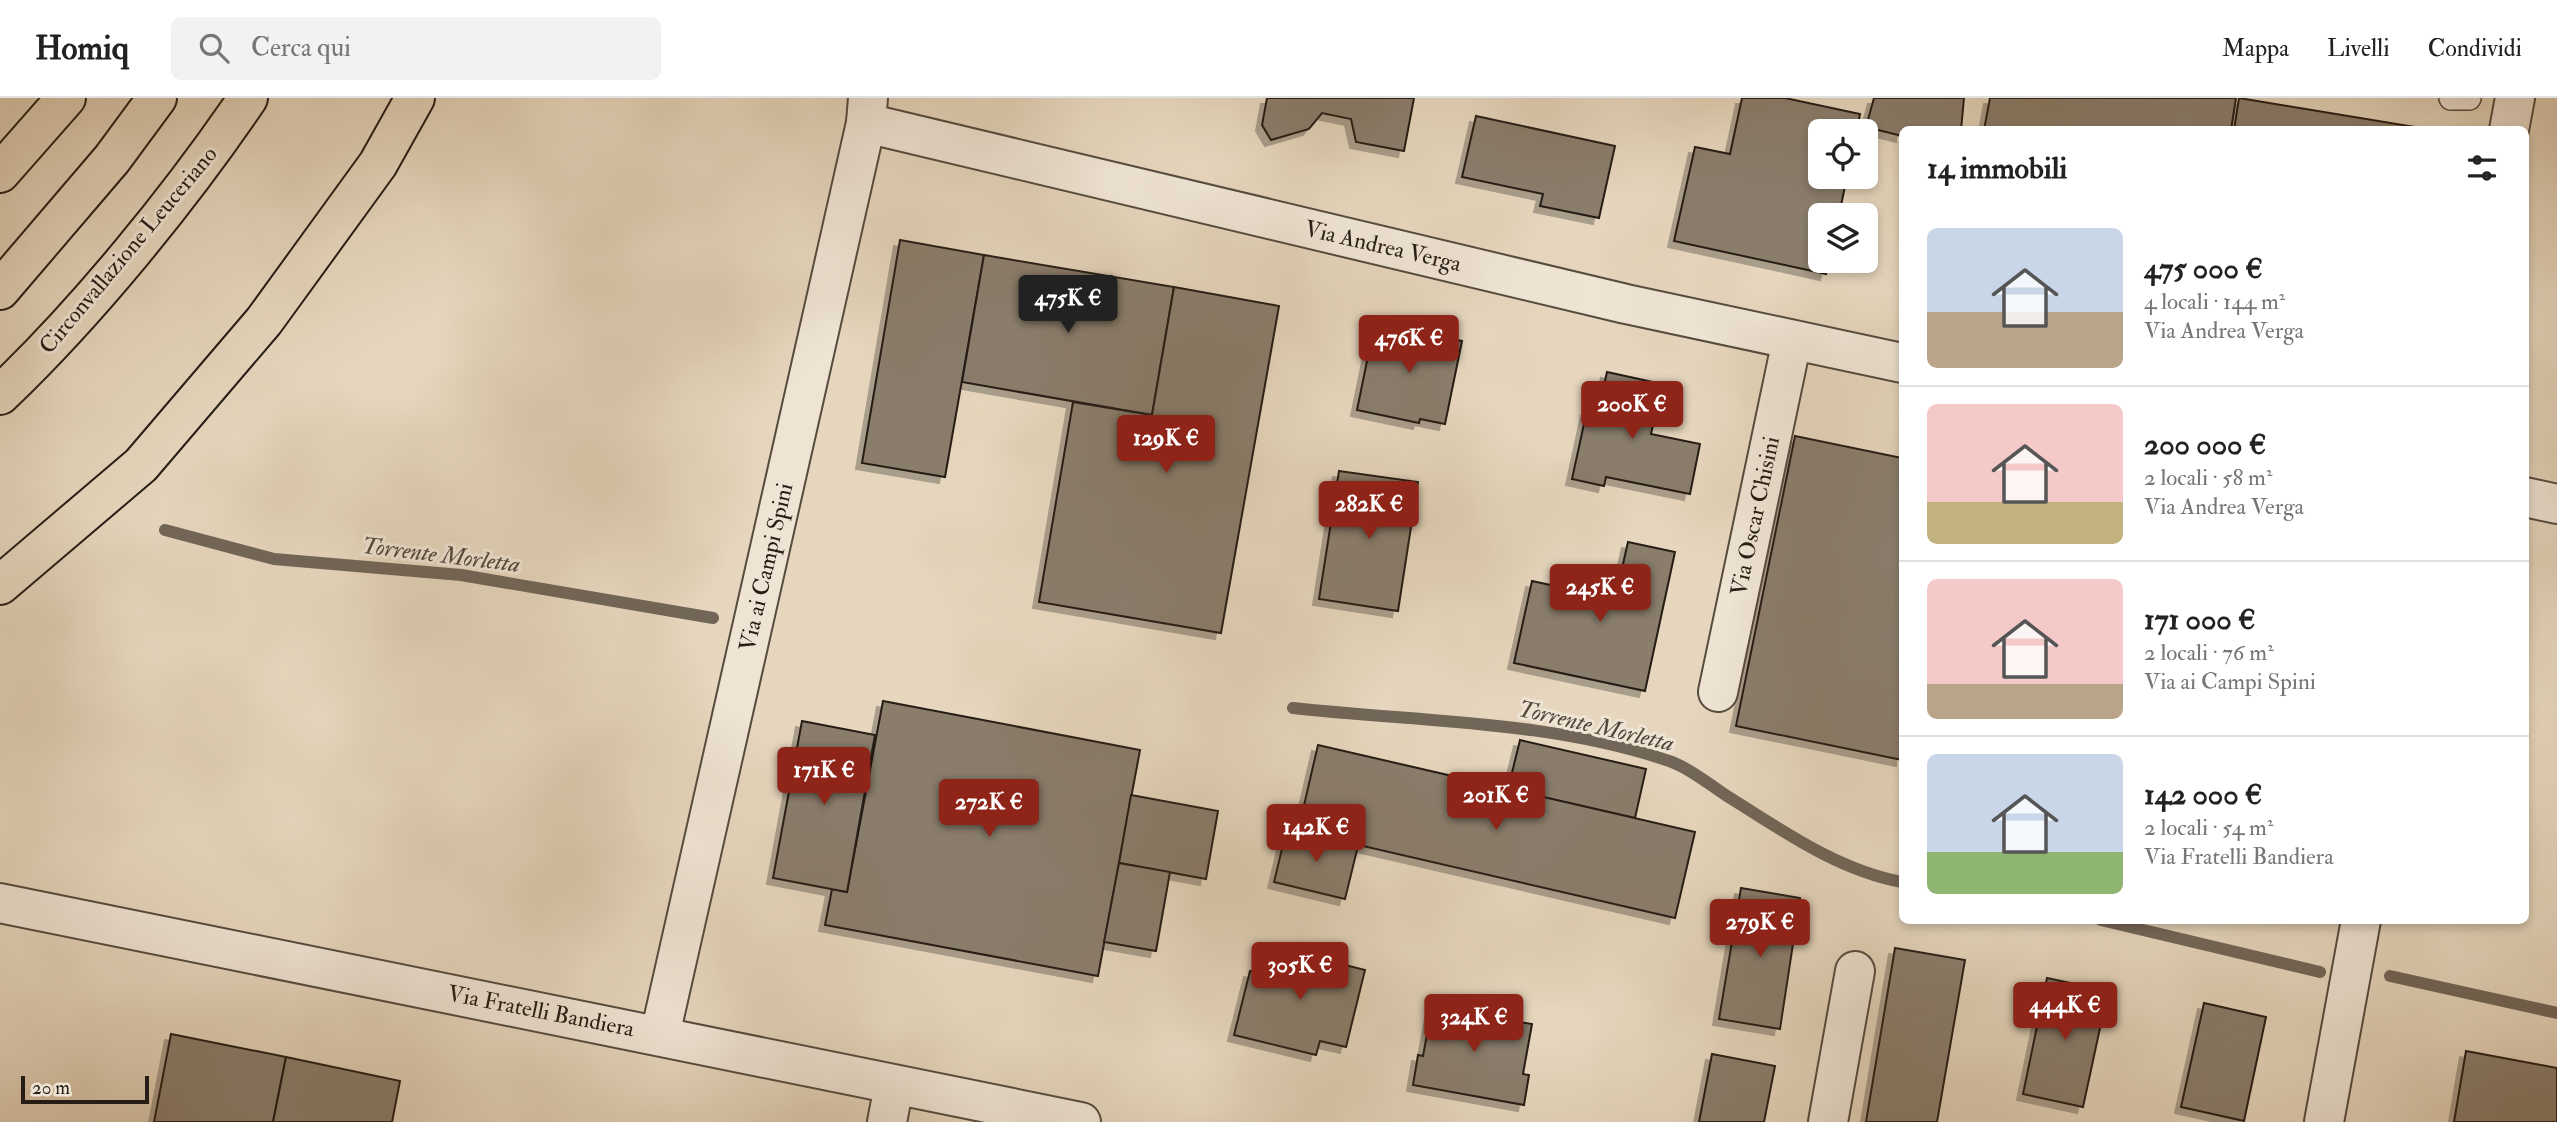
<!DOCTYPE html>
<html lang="it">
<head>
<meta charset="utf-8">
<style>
	body { margin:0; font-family:"IM FELL Double Pica",serif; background:#f2f2f2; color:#222; height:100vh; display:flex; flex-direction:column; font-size:26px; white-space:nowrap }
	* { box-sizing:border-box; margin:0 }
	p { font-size:23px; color:#767676 }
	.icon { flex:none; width:38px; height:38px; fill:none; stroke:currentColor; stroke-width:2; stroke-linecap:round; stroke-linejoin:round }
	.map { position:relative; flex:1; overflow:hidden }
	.sheet { position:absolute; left:1899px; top:28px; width:630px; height:798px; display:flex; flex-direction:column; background:#fff; border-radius:10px; box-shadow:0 4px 10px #0003 }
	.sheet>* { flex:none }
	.buttons { position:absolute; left:1808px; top:21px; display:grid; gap:14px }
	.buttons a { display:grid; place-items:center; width:70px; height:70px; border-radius:10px; background:#fff; box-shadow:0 4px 10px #0003; font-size:35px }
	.scale { position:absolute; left:21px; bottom:18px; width:128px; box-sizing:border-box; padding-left:7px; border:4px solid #261d15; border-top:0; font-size:19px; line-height:24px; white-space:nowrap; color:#261d15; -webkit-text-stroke:5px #efe4d4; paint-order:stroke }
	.price { position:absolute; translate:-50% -60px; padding:0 16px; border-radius:7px; background:#8f2418; color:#fff; font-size:23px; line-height:46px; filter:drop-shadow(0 2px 4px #0008) }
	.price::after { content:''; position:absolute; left:50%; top:42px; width:21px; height:16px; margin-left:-10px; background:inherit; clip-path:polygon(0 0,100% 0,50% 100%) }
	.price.active { background:#222; color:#fff }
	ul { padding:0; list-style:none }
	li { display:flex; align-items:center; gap:21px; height:175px; padding:0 28px }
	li+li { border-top:2px solid #e0e0e0 }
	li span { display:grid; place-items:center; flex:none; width:196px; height:140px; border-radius:10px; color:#555 }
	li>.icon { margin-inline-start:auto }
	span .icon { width:84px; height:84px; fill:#fffc; stroke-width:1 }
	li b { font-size:30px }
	h2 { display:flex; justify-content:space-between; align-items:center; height:84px; padding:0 28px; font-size:30px }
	header { display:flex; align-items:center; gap:42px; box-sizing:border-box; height:98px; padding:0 35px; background:#fff; border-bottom:2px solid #e0e0e0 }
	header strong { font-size:33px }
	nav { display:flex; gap:38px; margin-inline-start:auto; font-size:24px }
	.search { width:490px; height:63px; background:#f2f2f2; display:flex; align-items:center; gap:18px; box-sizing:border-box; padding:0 24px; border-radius:10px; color:#767676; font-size:26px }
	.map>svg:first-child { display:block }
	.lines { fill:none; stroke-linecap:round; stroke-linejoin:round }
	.stream { stroke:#726658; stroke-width:12 }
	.building { fill:#8a7d6c; stroke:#261d15; stroke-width:2; filter:url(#shadow) }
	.service-casing { stroke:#564b3f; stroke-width:26 }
	.minor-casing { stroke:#564b3f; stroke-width:42 }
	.trunk-casing { stroke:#261d15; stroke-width:42 }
	.service { stroke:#efe4d4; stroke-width:23 }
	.minor { stroke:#efe4d4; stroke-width:38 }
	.trunk { stroke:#e6d6bd; stroke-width:38 }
	.labels { text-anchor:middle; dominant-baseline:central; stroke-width:6; stroke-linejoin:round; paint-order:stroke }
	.street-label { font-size:23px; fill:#261d15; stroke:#efe4d4 }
	.water-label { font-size:24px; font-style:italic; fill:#52483c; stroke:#efe4d4 }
</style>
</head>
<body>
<header>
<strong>Homiq</strong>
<div class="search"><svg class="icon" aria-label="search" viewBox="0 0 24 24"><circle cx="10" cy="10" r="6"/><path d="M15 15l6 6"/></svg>Cerca qui</div>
<nav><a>Mappa</a><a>Livelli</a><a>Condividi</a></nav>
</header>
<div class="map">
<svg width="2557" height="1024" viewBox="0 0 2557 1024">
	<defs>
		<filter id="shadow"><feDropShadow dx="-6" dy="6" stdDeviation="0" flood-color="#0004"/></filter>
	</defs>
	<rect width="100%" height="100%" fill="#e6d6bd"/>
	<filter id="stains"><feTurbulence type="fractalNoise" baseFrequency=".00286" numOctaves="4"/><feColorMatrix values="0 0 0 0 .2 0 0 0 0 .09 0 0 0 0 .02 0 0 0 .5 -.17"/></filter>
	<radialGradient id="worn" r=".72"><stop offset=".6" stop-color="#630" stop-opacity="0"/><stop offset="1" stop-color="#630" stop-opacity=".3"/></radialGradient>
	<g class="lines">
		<g class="stream">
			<path d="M165,432L274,461L461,477L713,520"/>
			<path d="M1293,610C1419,624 1551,622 1672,664C1691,671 1710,687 1727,698C1782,732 1837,772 1902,784"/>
			<path d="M2101,822L2320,874"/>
			<path d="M2390,878L2557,915"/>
		</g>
	</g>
	<g class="building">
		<path d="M1267,0H1414L1404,53L1356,44L1351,21L1322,15L1309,31L1271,42L1262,27Z"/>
		<path d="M1742,0H1785L1860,16L1857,33H1820V79H1847L1839,117H1820V163H1829L1826,176L1674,143L1695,49L1730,56Z"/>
		<path d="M1874,0H1964L1961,32H1902V38L1866,29Z"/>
		<path d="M1990,0H2236L2231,32H1984Z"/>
		<path d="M2239,0L2433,32H2234Z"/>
		<path d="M1476,18L1615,48L1599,120L1540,108L1543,96L1462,79Z"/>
		<path d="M900,142L984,157L945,379L862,365Z"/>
		<path d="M984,157L1174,189L1152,317L962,284Z"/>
		<path d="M1174,189L1279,208L1221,535L1039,504L1073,304L1152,317Z"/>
		<path d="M1375,224L1462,243L1445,326L1420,321L1419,325L1357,312Z"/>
		<path d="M1607,274L1662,286L1651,336L1700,346L1690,396L1606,379L1604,388L1572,381L1587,312L1598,314Z"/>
		<path d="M1795,338L1902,360V662L1736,628Z"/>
		<path d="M1339,373L1418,384L1398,513L1319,501Z"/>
		<path d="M1628,444L1675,454L1645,593L1514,565L1532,483L1615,501Z"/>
		<path d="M883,603L1140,652L1098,878L825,827L832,791L847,794Z"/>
		<path d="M802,623L875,637L847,794L773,780Z"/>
		<path d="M1520,642L1646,671L1635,720L1508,691Z"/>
		<path d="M1318,647L1695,734L1675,820L1298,733Z"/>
		<path d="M1131,697L1218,713L1206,781L1119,765Z"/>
		<path d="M1287,730L1358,748L1345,801L1274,784Z"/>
		<path d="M1119,765L1170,774L1156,853L1104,844Z"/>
		<path d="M1741,790L1800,800L1780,931L1719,921Z"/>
		<path d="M1272,849L1365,872L1346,949L1320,943L1316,957L1234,937L1250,873L1266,877Z"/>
		<path d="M1895,850L1965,862L1937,1024H1866Z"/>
		<path d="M2047,880L2108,893L2083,1009L2023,996Z"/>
		<path d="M1434,899L1484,908L1482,918L1532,926L1523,976L1529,977L1524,1007L1413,987L1418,957L1423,958Z"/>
		<path d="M2204,905L2266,919L2244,1023L2181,1009Z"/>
		<path d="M171,936L286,959L273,1024H154Z"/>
		<path d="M2466,953L2557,970V1024H2454Z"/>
		<path d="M1712,956L1775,968L1764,1024H1699Z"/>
		<path d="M286,959L400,983L392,1024H273Z"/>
	</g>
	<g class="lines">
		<defs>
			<path id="service" d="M2451,0H2469"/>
			<g id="minor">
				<path d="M866,25L1626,206L1902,265"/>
				<path d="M2509,32L2515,0"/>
				<path d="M2525,399L2557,406"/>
				<path d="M1718,594L1792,242"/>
				<path d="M0,805L1081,1024"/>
				<path d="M660,937L866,25L868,0"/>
				<path d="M887,1024L894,988"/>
				<path d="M1828,1024L1855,873"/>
				<path d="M2324,1024L2361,822"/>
			</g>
			<g id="trunk">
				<path d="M0,75L66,0"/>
				<path d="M0,192L112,61L157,0"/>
				<path d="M0,297C88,213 180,100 248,0"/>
				<path d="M0,487L141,367L264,223L378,66L415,0"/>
			</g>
		</defs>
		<use href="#service" class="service-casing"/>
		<use href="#minor" class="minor-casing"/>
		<use href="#trunk" class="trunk-casing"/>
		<use href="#service" class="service"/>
		<use href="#minor" class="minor"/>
		<use href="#trunk" class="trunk"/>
	</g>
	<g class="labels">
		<g class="street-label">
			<text transform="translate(1383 148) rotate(13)">Via Andrea Verga</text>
			<text transform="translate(128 152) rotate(-50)">Circonvallazione Leuceriano</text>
			<text transform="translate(1755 418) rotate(-78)">Via Oscar Chisini</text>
			<text transform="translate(766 469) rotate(-77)">Via ai Campi Spini</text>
			<text transform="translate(541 913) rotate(11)">Via Fratelli Bandiera</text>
		</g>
		<g class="water-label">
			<text transform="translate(441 457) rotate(7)">Torrente Morletta</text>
			<text transform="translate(1596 628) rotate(13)">Torrente Morletta</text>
		</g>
	</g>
	<rect width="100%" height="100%" filter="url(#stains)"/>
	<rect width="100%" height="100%" fill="url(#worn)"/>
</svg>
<div class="buttons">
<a><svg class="icon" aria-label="locate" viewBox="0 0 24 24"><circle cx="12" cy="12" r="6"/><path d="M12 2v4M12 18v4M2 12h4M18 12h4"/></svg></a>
<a><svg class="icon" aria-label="layers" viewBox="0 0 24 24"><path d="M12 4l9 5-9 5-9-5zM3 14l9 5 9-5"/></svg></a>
</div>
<div class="scale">20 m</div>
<b class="price active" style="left:1068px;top:237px">475K €</b>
<b class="price" style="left:1409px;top:277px">476K €</b>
<b class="price" style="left:1632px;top:343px">200K €</b>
<b class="price" style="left:1166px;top:377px">129K €</b>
<b class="price" style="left:1369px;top:443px">282K €</b>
<b class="price" style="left:1600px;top:526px">245K €</b>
<b class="price" style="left:824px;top:709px">171K €</b>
<b class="price" style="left:1496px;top:734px">201K €</b>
<b class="price" style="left:989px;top:741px">272K €</b>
<b class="price" style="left:1316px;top:766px">142K €</b>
<b class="price" style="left:1760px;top:861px">279K €</b>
<b class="price" style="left:1300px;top:904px">305K €</b>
<b class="price" style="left:2065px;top:944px">444K €</b>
<b class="price" style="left:1474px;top:956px">324K €</b>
<section class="sheet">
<h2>14 immobili<svg class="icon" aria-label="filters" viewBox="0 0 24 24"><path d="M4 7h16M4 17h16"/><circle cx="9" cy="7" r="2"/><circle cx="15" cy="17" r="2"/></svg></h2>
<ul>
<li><span style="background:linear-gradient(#c9d6e8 60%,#b9a48a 0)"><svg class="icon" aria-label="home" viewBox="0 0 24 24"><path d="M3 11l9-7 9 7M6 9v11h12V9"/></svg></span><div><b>475 000 €</b><p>4 locali · 144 m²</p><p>Via Andrea Verga</p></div></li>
<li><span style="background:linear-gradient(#f6c9c9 70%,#c2b280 0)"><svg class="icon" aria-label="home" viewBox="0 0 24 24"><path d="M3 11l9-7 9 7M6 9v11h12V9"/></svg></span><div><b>200 000 €</b><p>2 locali · 58 m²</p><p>Via Andrea Verga</p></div></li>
<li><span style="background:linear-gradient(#f6c9c9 75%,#b9a48a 0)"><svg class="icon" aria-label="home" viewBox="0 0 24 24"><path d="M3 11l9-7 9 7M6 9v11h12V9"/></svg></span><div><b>171 000 €</b><p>2 locali · 76 m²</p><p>Via ai Campi Spini</p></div></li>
<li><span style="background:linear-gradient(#c9d6e8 70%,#8fb573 0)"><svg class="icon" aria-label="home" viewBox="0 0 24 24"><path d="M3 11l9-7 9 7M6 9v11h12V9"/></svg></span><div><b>142 000 €</b><p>2 locali · 54 m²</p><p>Via Fratelli Bandiera</p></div></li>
</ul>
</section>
</div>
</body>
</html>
